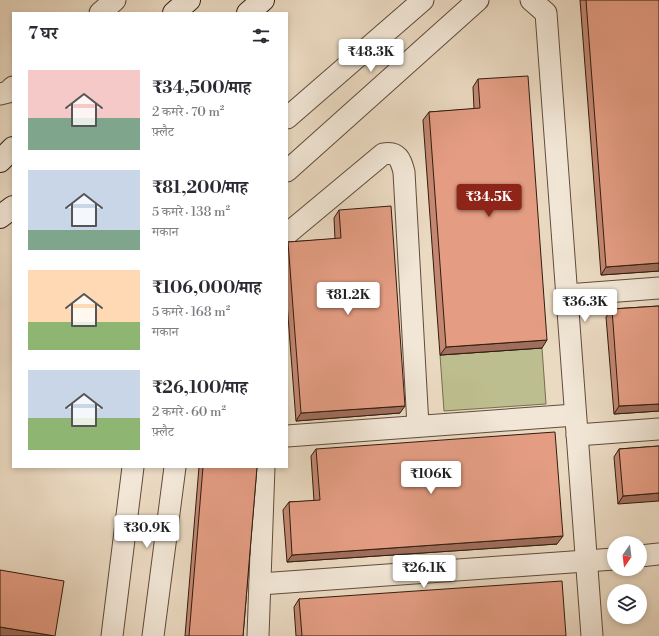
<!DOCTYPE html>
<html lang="hi">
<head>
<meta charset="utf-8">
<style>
	body { margin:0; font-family:"Libre Bodoni","Noto Serif Devanagari",serif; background:#f2f2f3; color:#2b2b33; height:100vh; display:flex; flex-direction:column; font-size:15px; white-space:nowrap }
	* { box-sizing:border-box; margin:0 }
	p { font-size:13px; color:#7c7c81 }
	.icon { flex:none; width:22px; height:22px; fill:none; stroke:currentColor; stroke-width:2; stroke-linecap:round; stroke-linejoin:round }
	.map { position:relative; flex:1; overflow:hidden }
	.drawer { position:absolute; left:12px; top:12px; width:276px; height:456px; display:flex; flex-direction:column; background:#fff; border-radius:0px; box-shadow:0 2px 6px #0003 }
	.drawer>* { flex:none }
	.needle { width:26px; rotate:194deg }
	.controls { position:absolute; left:607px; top:536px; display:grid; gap:8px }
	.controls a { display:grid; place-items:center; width:40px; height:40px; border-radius:50%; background:#fff; box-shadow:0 2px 6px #0003; font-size:20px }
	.price { position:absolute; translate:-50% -34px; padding:0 9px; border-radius:4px; background:#fff; color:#222; font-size:13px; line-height:26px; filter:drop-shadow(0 1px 2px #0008) }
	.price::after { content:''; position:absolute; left:50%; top:24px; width:12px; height:9px; margin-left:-6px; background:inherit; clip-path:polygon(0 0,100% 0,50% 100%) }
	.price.current { background:#8f2418; color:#fff }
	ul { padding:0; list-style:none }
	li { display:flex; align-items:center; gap:12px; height:100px; padding:0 16px }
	li span { display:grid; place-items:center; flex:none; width:112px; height:80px; border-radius:0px; color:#555 }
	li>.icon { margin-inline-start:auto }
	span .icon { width:48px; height:48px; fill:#fffc; stroke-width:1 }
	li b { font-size:17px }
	h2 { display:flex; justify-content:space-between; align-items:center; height:48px; padding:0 16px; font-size:17px }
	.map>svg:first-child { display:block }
	.green { fill:#bdbe8f; stroke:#776d4f }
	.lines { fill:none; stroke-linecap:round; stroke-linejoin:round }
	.street-casing { stroke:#604c3c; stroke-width:23 }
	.secondary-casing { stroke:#311c0f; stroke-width:24 }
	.street { stroke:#f2e7d7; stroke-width:21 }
	.secondary { stroke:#f2e7d7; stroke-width:22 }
	.wall { fill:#c48771; stroke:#311c0f }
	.shaded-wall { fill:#a06e5c; stroke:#311c0f }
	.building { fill:#e49d83; stroke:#311c0f }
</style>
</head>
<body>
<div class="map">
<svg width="659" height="636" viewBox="0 0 659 636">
	<rect width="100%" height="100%" fill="#ebdac2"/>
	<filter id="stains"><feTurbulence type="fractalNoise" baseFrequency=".005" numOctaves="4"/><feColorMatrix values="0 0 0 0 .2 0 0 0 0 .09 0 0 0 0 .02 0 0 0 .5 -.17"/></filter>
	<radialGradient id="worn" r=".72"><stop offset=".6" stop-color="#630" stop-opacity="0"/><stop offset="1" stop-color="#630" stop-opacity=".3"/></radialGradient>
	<path class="green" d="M542,348L546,404L444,411L440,355Z"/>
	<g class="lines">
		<defs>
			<g id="street">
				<path d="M531,0L546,13L592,636"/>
				<path d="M100,13L115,0"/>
				<path d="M0,94L8,92L13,87"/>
				<path d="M287,118L423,0"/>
				<path d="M287,171L478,0"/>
				<path d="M287,234L383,154C398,151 401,160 404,172L418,426"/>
				<path d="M567,295L659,288"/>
				<path d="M577,435L659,429"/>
				<path d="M287,436L575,415"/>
				<path d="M640,556L659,554"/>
				<path d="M260,584L614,559"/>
				<path d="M112,636L133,467"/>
				<path d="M153,636L175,467"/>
				<path d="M258,636L264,467"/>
			</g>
			<g id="secondary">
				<path d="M174,13L189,0"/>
				<path d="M248,13L263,0"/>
				<path d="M0,161L13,148"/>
				<path d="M0,217L13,207"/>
			</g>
		</defs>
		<use href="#street" class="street-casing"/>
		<use href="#secondary" class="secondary-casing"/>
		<use href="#street" class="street"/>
		<use href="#secondary" class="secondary"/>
	</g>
	<g class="wall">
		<path d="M580,0H659V271L601,275Z"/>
		<path d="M478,79L542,348L440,355L423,120L429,112L474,109L473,87Z"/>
		<path d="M339,210L400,413L296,421L287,303V244L288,242L335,239L334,218Z"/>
		<path d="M659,306V411L614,414L606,317L612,309Z"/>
		<path d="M659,446L618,504L614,457L619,449Z"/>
		<path d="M316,449L557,544L287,562L283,510L289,502L314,501L311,456Z"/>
		<path d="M199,467H257L243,636H185Z"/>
		<path d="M299,599L566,636H296L294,607Z"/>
	</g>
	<g class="shaded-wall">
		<path d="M659,263V271L601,275L606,267Z"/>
		<path d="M547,340L542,348L440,355L446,347Z"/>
		<path d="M659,404V411L614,414L619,406Z"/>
		<path d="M405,406L400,413L296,421L301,413Z"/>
		<path d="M659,493V501L618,504L623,496Z"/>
		<path d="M563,536L557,544L287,562L292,555Z"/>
		<path d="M0,627L54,636H0Z"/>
	</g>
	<g class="building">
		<path d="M586,0H659V263L606,267Z"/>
		<path d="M528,76L547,340L446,347L429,112L480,108L478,79Z"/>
		<path d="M391,206L405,406L301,413L288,242L341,238L339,210Z"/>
		<path d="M659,306V404L619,406L612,309Z"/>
		<path d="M555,432L563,536L292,555L289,502L320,500L316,449Z"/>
		<path d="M659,446V493L623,496L619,449Z"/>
		<path d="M203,467H257L243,636H189Z"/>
		<path d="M0,570L64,581L55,636L0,627Z"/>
		<path d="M562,581L566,636H302L299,599Z"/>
	</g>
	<rect width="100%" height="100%" filter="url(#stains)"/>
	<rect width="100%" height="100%" fill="url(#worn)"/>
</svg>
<div class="controls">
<a><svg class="needle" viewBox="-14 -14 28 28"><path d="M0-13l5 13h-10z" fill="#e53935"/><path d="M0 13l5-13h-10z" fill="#7c7c81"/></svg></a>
<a><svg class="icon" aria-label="layers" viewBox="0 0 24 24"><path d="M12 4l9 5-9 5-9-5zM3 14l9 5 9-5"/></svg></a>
</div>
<b class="price" style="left:371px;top:73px">₹48.3K</b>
<b class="price current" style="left:489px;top:218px">₹34.5K</b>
<b class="price" style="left:348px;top:316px">₹81.2K</b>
<b class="price" style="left:585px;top:323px">₹36.3K</b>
<b class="price" style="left:431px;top:495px">₹106K</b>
<b class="price" style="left:147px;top:549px">₹30.9K</b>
<b class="price" style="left:424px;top:589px">₹26.1K</b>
<section class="drawer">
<h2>7 घर<svg class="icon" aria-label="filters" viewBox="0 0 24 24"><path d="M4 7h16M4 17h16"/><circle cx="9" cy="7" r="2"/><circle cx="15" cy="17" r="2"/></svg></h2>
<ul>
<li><span style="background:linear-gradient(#f6c9c9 60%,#7fa58c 0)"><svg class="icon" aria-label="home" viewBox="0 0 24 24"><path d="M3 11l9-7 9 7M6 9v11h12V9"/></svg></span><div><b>₹34,500/माह</b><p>2 कमरे · 70 m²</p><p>फ़्लैट</p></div></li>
<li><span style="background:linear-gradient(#c9d6e8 75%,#7fa58c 0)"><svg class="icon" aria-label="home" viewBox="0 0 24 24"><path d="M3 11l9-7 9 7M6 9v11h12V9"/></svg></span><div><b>₹81,200/माह</b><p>5 कमरे · 138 m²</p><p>मकान</p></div></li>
<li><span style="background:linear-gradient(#ffd9b3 65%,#8fb573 0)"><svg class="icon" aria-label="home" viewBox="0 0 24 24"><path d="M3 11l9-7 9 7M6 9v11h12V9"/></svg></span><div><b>₹106,000/माह</b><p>5 कमरे · 168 m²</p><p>मकान</p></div></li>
<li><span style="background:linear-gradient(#c9d6e8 60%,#8fb573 0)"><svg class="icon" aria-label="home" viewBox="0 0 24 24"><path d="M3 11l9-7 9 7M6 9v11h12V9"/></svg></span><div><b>₹26,100/माह</b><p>2 कमरे · 60 m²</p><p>फ़्लैट</p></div></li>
</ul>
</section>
</div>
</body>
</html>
